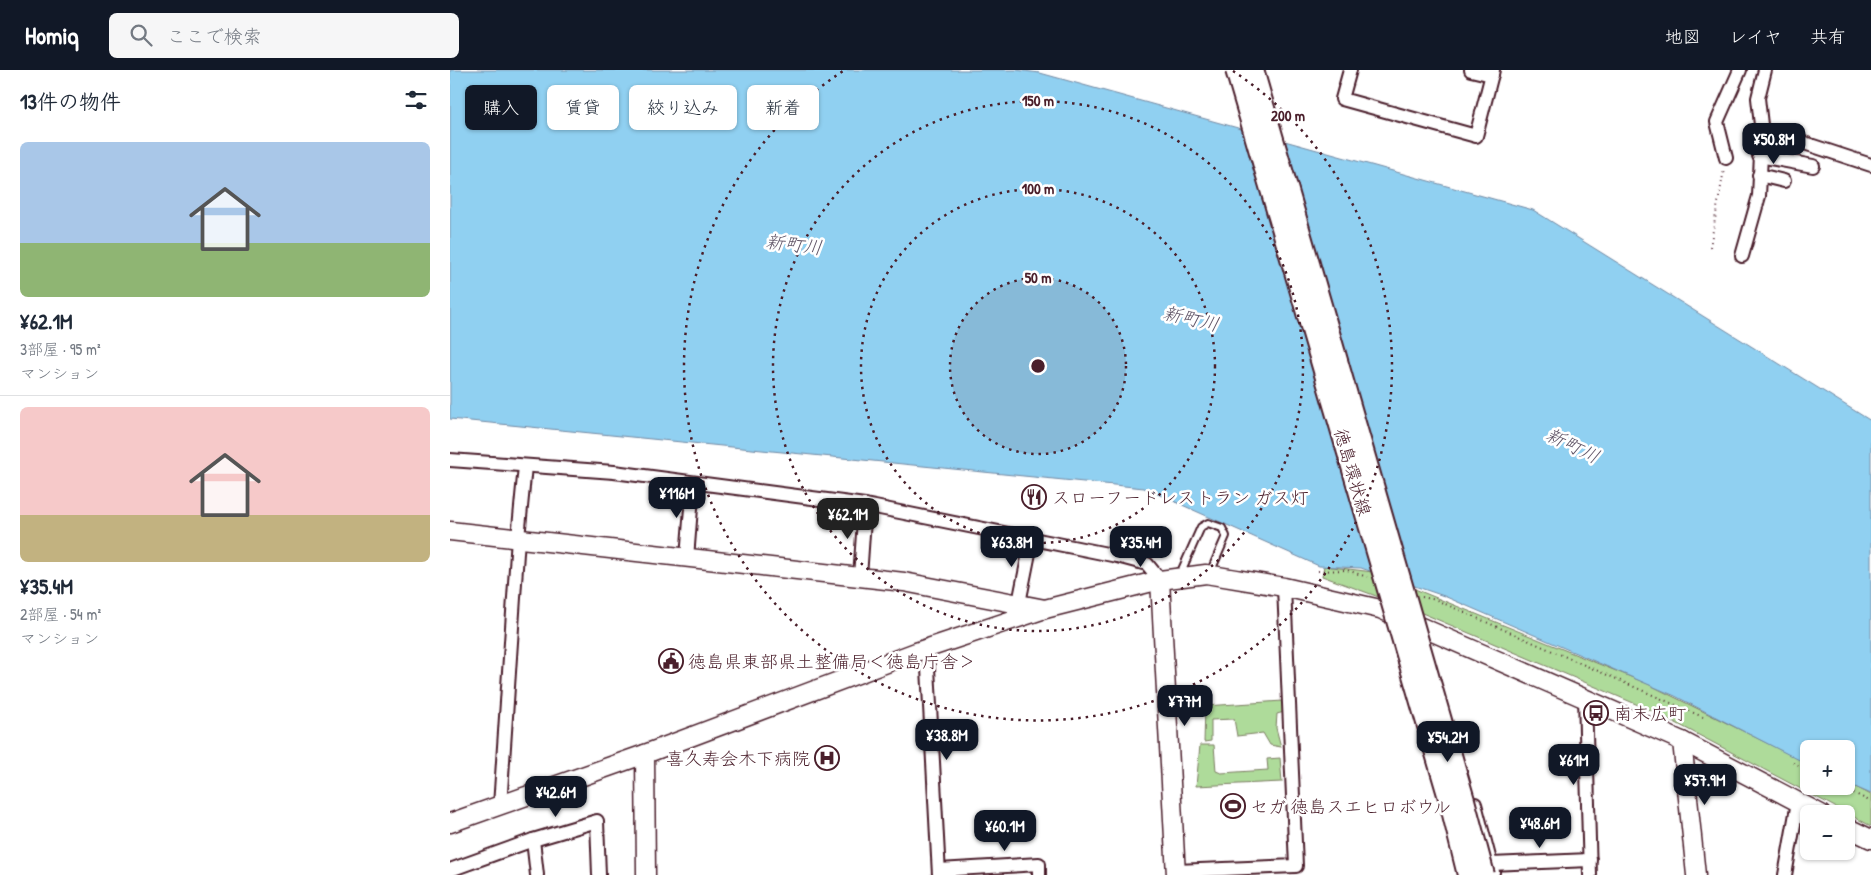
<!DOCTYPE html>
<html lang="ja">
<head>
<meta charset="utf-8">
<style>
	body { margin:0; font-family:"Patrick Hand","Klee One",sans-serif; background:#f6f6f7; color:#1f2937; height:100vh; display:flex; flex-direction:column; font-size:19px; white-space:nowrap }
	* { box-sizing:border-box; margin:0 }
	p { font-size:16px; color:#747a83 }
	.icon { flex:none; width:28px; height:28px; fill:none; stroke:currentColor; stroke-width:2; stroke-linecap:round; stroke-linejoin:round }
	.map { position:relative; flex:1; overflow:hidden }
	.sheet { display:flex; flex-direction:column; background:#fff; width:450px }
	.sheet>* { flex:none }
	.guide { position:absolute; left:15px; top:15px; width:475px; height:45px; display:flex; gap:10px }
	.buttons { position:absolute; left:1350px; top:670px; display:grid; gap:10px }
	.buttons a { display:grid; place-items:center; width:55px; height:55px; border-radius:8px; background:#fff; box-shadow:0 1px 4px #0004; font-size:25px }
	.price { position:absolute; translate:-50% -42px; padding:0 11px; border-radius:10px; background:#111827; color:#fff; font-size:16px; line-height:32px; filter:drop-shadow(0 1px 2px #0008) }
	.price::after { content:''; position:absolute; left:50%; top:30px; width:15px; height:11px; margin-left:-8px; background:inherit; clip-path:polygon(0 0,100% 0,50% 100%) }
	.price.current { background:#222; color:#fff }
	ul { padding:0; list-style:none }
	li { display:grid; align-content:center; gap:10px; height:265px; padding:0 20px }
	li+li { border-top:1px solid #e0e1e3 }
	li span { display:grid; place-items:center; height:155px; border-radius:8px; color:#555 }
	li>.icon { margin-inline-start:auto }
	span .icon { width:90px; height:90px; fill:#fffc; stroke-width:1 }
	li b { font-size:21px }
	h2 { display:flex; justify-content:space-between; align-items:center; height:60px; padding:0 20px; font-size:21px }
	.pill { padding:0 18px; border-radius:8px; background:#fff; box-shadow:0 1px 4px #0004; font-size:18px; line-height:45px }
	.pill.current { background:#111827; color:#fff }
	header { display:flex; align-items:center; gap:30px; box-sizing:border-box; height:70px; padding:0 25px; background:#111827; color:#fff }
	header strong { font-size:24px }
	nav { display:flex; gap:28px; margin-inline-start:auto; font-size:18px }
	.search { width:350px; height:45px; background:#f6f6f7; display:flex; align-items:center; gap:12px; box-sizing:border-box; padding:0 18px; border-radius:8px; color:#747a83; font-size:19px }
	main { display:flex; flex:1; min-height:0 }
	.map>svg:first-child { display:block }
	.green { fill:#aedb9a; stroke:#7c7d62 }
	.water { fill:#90d0f1; stroke:#7489a2 }
	.lines { fill:none; stroke-linecap:round; stroke-linejoin:round }
	.lane-casing { stroke:#4a1f2b; stroke-width:10 }
	.street-casing { stroke:#4a1f2b; stroke-width:16 }
	.secondary-casing { stroke:#4a1f2b; stroke-width:21 }
	.path { stroke:#4a1f2b; stroke-width:2; stroke-dasharray:1 4; stroke-linecap:butt }
	.lane { stroke:#fff; stroke-width:6 }
	.street { stroke:#fff; stroke-width:12 }
	.secondary { stroke:#fff; stroke-width:18 }
	.primary-bridge-casing { stroke:#4a1f2b; stroke-width:24; stroke-linecap:butt }
	.primary-bridge { stroke:#fff; stroke-width:20 }
	.ring { fill:none; stroke:#4a1f2b; stroke-width:2.5; stroke-dasharray:2.5 5 }
	.labels { text-anchor:middle; dominant-baseline:central; stroke-width:5; stroke-linejoin:round; paint-order:stroke }
	.street-label { font-size:18px; fill:#4a1f2b; stroke:#fff }
	.poi-label { font-size:18px; fill:#4a1f2b; stroke:#fff; text-anchor:start }
	.water-label { font-size:19px; font-style:italic; fill:#5f5466; stroke:#fff }
	.centre { fill:#4a1f2b; stroke:#fff; stroke-width:2.5 }
	.ring-label { font-size:15px; text-anchor:middle; font-weight:bold; fill:#4a1f2b; stroke:#fff; stroke-width:5; stroke-linejoin:round; paint-order:stroke }
</style>
</head>
<body>
<header>
<strong>Homiq</strong>
<div class="search"><svg class="icon" aria-label="search" viewBox="0 0 24 24"><circle cx="10" cy="10" r="6"/><path d="M15 15l6 6"/></svg>ここで検索</div>
<nav><a>地図</a><a>レイヤ</a><a>共有</a></nav>
</header>
<main>
<section class="sheet">
<h2>13件の物件<svg class="icon" aria-label="filters" viewBox="0 0 24 24"><path d="M4 7h16M4 17h16"/><circle cx="9" cy="7" r="2"/><circle cx="15" cy="17" r="2"/></svg></h2>
<ul>
<li><span style="background:linear-gradient(#a9c7e8 65%,#8fb573 0)"><svg class="icon" aria-label="home" viewBox="0 0 24 24"><path d="M3 11l9-7 9 7M6 9v11h12V9"/></svg></span><div><b>¥62.1M</b><p>3部屋 · 95 m²</p><p>マンション</p></div></li>
<li><span style="background:linear-gradient(#f6c9c9 70%,#c2b280 0)"><svg class="icon" aria-label="home" viewBox="0 0 24 24"><path d="M3 11l9-7 9 7M6 9v11h12V9"/></svg></span><div><b>¥35.4M</b><p>2部屋 · 54 m²</p><p>マンション</p></div></li>
</ul>
</section>
<div class="map">
<svg width="1421" height="805" viewBox="0 0 1421 805">
	<rect width="100%" height="100%" fill="#fff"/>
	<filter id="ink" filterUnits="userSpaceOnUse"><feTurbulence type="fractalNoise" baseFrequency=".02" numOctaves="2"/><feDisplacementMap in="SourceGraphic" scale="10" xChannelSelector="R" yChannelSelector="G"/><feConvolveMatrix kernelMatrix="1 2 1 2 8 2 1 2 1" color-interpolation-filters="sRGB"/></filter>
	<g filter="url(#ink)">
		<g class="green">
			<path d="M874,496L923,502L1198,614L1359,694V716H1396V712L1421,725V756L1207,643L972,543L872,506Z"/>
			<path d="M833,631L834,642L827,644L826,658L831,677L820,675L813,663L787,666L784,649L761,650V671L754,672L755,636Z"/>
			<path d="M750,675H764L766,701L771,703L818,700L817,689L830,688L832,712L746,716Z"/>
		</g>
		<path class="water" d="M0,0H566L590,3L1083,140L1421,351V724L1396,713V679H1359V695L1225,626L994,526L911,498L869,496L694,418L0,349Z"/>
		<g class="lines">
			<defs>
				<path id="lane" d="M730,504L751,457L758,453L772,458L776,466L760,503"/>
				<g id="street">
					<path d="M900,0L892,29L1026,66L1043,0"/>
					<path d="M1021,0L1042,5"/>
					<path d="M1312,64L1345,70L1421,95"/>
					<path d="M1309,86L1363,96"/>
					<path d="M1276,88L1267,52L1290,0"/>
					<path d="M1309,105L1334,111"/>
					<path d="M1292,186L1309,126L1312,64L1308,28L1315,0"/>
					<path d="M0,390L164,402L415,435L667,486L697,494L710,510"/>
					<path d="M237,488L243,413"/>
					<path d="M410,507L415,435"/>
					<path d="M569,533L582,468"/>
					<path d="M477,579L489,805"/>
					<path d="M1135,627L1140,805"/>
					<path d="M1025,734L1043,802"/>
					<path d="M50,736L68,468L75,396"/>
					<path d="M83,770L87,805"/>
					<path d="M1041,794L1140,790"/>
					<path d="M0,800L83,770L147,751L149,805"/>
					<path d="M489,800L589,794V805"/>
					<path d="M726,801L846,796L834,517"/>
					<path d="M1335,805L1348,732"/>
				</g>
				<g id="secondary">
					<path d="M0,461L454,512L595,539"/>
					<path d="M710,510L726,805"/>
					<path d="M1232,671L1246,805"/>
					<path d="M195,684L196,805"/>
					<path d="M0,753L195,684L466,582L595,539L710,510L756,504L834,517L930,539L1232,671L1371,744"/>
					<path d="M1396,757L1421,769"/>
				</g>
			</defs>
			<use href="#lane" class="lane-casing"/>
			<use href="#street" class="street-casing"/>
			<use href="#secondary" class="secondary-casing"/>
			<g class="path">
				<path d="M1260,177L1274,100"/>
				<path d="M868,501L897,500L917,507"/>
				<path d="M972,527L986,530L1253,647"/>
				<path d="M1343,693L1359,701"/>
				<path d="M1390,716L1421,732"/>
			</g>
			<use href="#lane" class="lane"/>
			<use href="#street" class="street"/>
			<use href="#secondary" class="secondary"/>
			<defs>
				<g id="primary-bridge">
					<path d="M786,0L999,728L1018,805"/>
					<path d="M803,0L1014,730L1034,805"/>
				</g>
			</defs>
			<use href="#primary-bridge" class="primary-bridge-casing"/>
			<use href="#primary-bridge" class="primary-bridge"/>
		</g>
	</g>
	<circle cx="588" cy="296" r="88" fill="#4a1f2b" fill-opacity=".12"/>
	<g class="ring">
		<circle cx="588" cy="296" r="88"/>
		<circle cx="588" cy="296" r="177"/>
		<circle cx="588" cy="296" r="265"/>
		<path d="M783 1A354 354 0 1 1 393 1"/>
	</g>
	<defs>
		<symbol id="restaurant-ring" viewBox="-11 -11 22 22"><circle r="9.5" fill="#fff" stroke="#4a1f2b" stroke-width="1.5"/><path d="M-5-6h1v4h1v-4h1v4h1v-4h1v5L-1.5 .5V6h-2V.5L-5-1ZM5-6V6H3V1.5H1.5Q1.5-4 5-6Z" fill="#4a1f2b"/></symbol>
		<symbol id="civic-ring" viewBox="-11 -11 22 22"><circle r="9.5" fill="#fff" stroke="#4a1f2b" stroke-width="1.5"/><path d="M-.6-6.5H3V-4.5H.6V-3L4-1V1h2V6H-6V1h2V-1L-.6-3ZM-1.2 2.5V6h2.4V2.5Z" fill="#4a1f2b"/></symbol>
		<symbol id="bus-ring" viewBox="-11 -11 22 22"><circle r="9.5" fill="#fff" stroke="#4a1f2b" stroke-width="1.5"/><path d="M-5-6H5V4H4V6H2V4H-2V6H-4V4H-5ZM-3.5-4V0h7V-4ZM-3.5 1.2v1.5H-2V1.2ZM2 1.2v1.5H3.5V1.2Z" fill="#4a1f2b"/></symbol>
		<symbol id="hospital-ring" viewBox="-11 -11 22 22"><circle r="9.5" fill="#fff" stroke="#4a1f2b" stroke-width="1.5"/><path d="M-5-5h3v3.5h4V-5h3V5h-3V1.5h-4V5h-3Z" fill="#4a1f2b"/></symbol>
		<symbol id="stadium-ring" viewBox="-11 -11 22 22"><circle r="9.5" fill="#fff" stroke="#4a1f2b" stroke-width="1.5"/><path d="M0-5a6.5 5 0 1 0 0 10a6.5 5 0 1 0 0-10ZM-3.5-1.8h7v3.6h-7Z" fill="#4a1f2b"/></symbol>
	</defs>
	<g fill-rule="evenodd">
		<use href="#restaurant-ring" x="570" y="413" width="28" height="28"/>
		<use href="#civic-ring" x="207" y="577" width="28" height="28"/>
		<use href="#bus-ring" x="1132" y="629" width="28" height="28"/>
		<use href="#hospital-ring" x="363" y="674" width="28" height="28"/>
		<use href="#stadium-ring" x="769" y="722" width="28" height="28"/>
	</g>
	<g class="labels">
		<g class="street-label">
			<text transform="translate(903 402) rotate(74)">徳島環状線</text>
		</g>
		<g class="poi-label">
			<text x="602" y="427">スローフードレストラン ガス灯</text>
			<text x="238" y="591">徳島県東部県土整備局＜徳島庁舎＞</text>
			<text x="1164" y="643">南末広町</text>
			<text x="360" y="688" text-anchor="end">喜久寿会木下病院</text>
			<text x="800" y="736">セガ 徳島スエヒロボウル</text>
		</g>
		<g class="water-label">
			<text transform="translate(344 174) rotate(7)">新町川</text>
			<text transform="translate(741 248) rotate(13)">新町川</text>
			<text transform="translate(1123 375) rotate(26)">新町川</text>
		</g>
	</g>
	<circle cx="588" cy="296" r="8" class="centre"/>
	<g class="ring-label">
		<text x="588" y="36">150 m</text>
		<text x="838" y="51">200 m</text>
		<text x="588" y="124">100 m</text>
		<text x="588" y="213">50 m</text>
	</g>
</svg>
<div class="buttons">
<a>+</a>
<a>−</a>
</div>
<b class="price" style="left:1324px;top:95px">¥50.8M</b>
<b class="price" style="left:227px;top:449px">¥116M</b>
<b class="price current" style="left:398px;top:470px">¥62.1M</b>
<b class="price" style="left:562px;top:498px">¥63.8M</b>
<b class="price" style="left:691px;top:498px">¥35.4M</b>
<b class="price" style="left:735px;top:657px">¥77M</b>
<b class="price" style="left:497px;top:691px">¥38.8M</b>
<b class="price" style="left:998px;top:693px">¥54.2M</b>
<b class="price" style="left:1124px;top:716px">¥61M</b>
<b class="price" style="left:1255px;top:736px">¥57.9M</b>
<b class="price" style="left:106px;top:748px">¥42.6M</b>
<b class="price" style="left:1090px;top:779px">¥48.6M</b>
<b class="price" style="left:555px;top:782px">¥60.1M</b>
<div class="guide">
<a class="pill current">購入</a>
<a class="pill">賃貸</a>
<a class="pill">絞り込み</a>
<a class="pill">新着</a>
</div>
</div>
</main>
</body>
</html>
